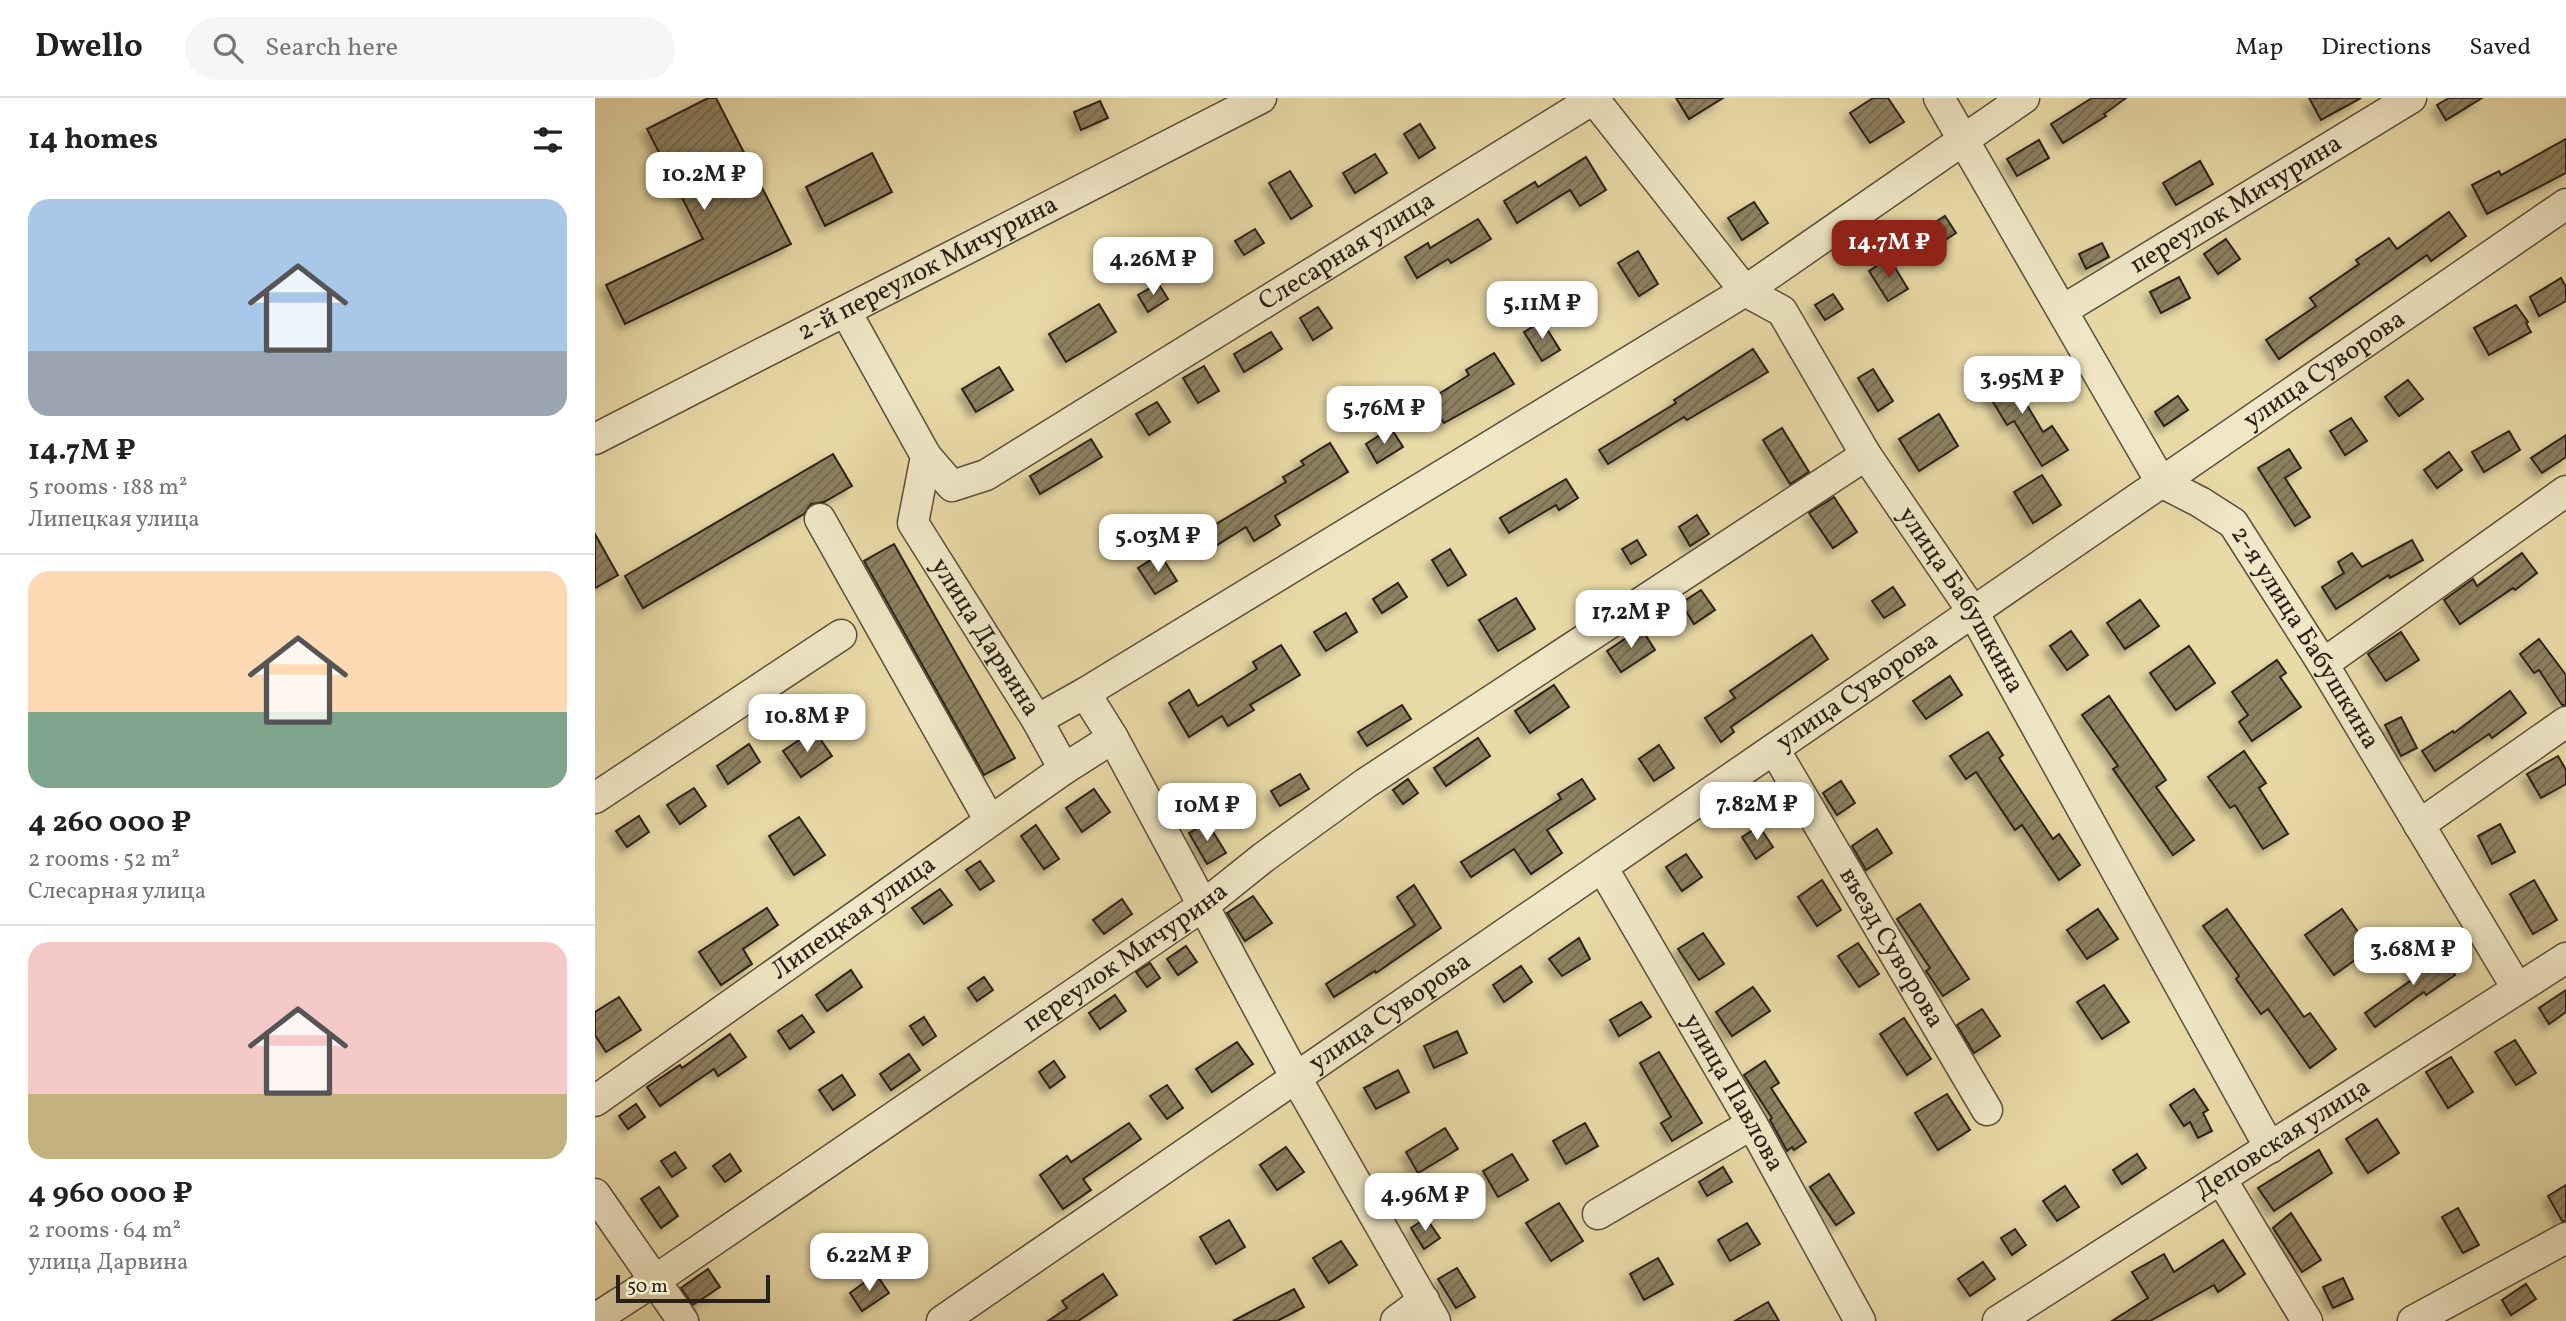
<!DOCTYPE html>
<html lang="en">
<head>
<meta charset="utf-8">
<style>
	body { margin:0; font-family:Vollkorn,serif; background:#f6f6f6; color:#222; height:100vh; display:flex; flex-direction:column; font-size:26px; white-space:nowrap }
	* { box-sizing:border-box; margin:0 }
	p { font-size:23px; color:#767676 }
	.icon { flex:none; width:38px; height:38px; fill:none; stroke:currentColor; stroke-width:2; stroke-linecap:round; stroke-linejoin:round }
	.map { position:relative; flex:1; overflow:hidden }
	.sheet { display:flex; flex-direction:column; background:#fff; width:595px }
	.sheet>* { flex:none }
	.scale { position:absolute; left:21px; bottom:18px; width:154px; box-sizing:border-box; padding-left:7px; border:4px solid #2a2116; border-top:0; font-size:19px; line-height:24px; white-space:nowrap; color:#2a2116; -webkit-text-stroke:5px #f0e7c6; paint-order:stroke }
	.price { position:absolute; translate:-50% -60px; padding:0 16px; border-radius:14px; background:#fff; color:#222; font-size:23px; line-height:46px; filter:drop-shadow(0 2px 4px #0008) }
	.price::after { content:''; position:absolute; left:50%; top:42px; width:21px; height:16px; margin-left:-10px; background:inherit; clip-path:polygon(0 0,100% 0,50% 100%) }
	.price.selected { background:#8f2418; color:#fff }
	ul { padding:0; list-style:none }
	li { display:grid; align-content:center; gap:14px; height:371px; padding:0 28px }
	li+li { border-top:2px solid #e0e0e0 }
	li span { display:grid; place-items:center; height:217px; border-radius:21px; color:#555 }
	li>.icon { margin-inline-start:auto }
	span .icon { width:126px; height:126px; fill:#fffc; stroke-width:1 }
	li b { font-size:30px }
	h2 { display:flex; justify-content:space-between; align-items:center; height:84px; padding:0 28px; font-size:30px }
	header { display:flex; align-items:center; gap:42px; box-sizing:border-box; height:98px; padding:0 35px; background:#fff; border-bottom:2px solid #e0e0e0 }
	header strong { font-size:33px }
	nav { display:flex; gap:38px; margin-inline-start:auto; font-size:24px }
	.search { width:490px; height:63px; background:#f6f6f6; display:flex; align-items:center; gap:18px; box-sizing:border-box; padding:0 24px; border-radius:38px; color:#767676; font-size:26px }
	main { display:flex; flex:1; min-height:0 }
	.map>svg:first-child { display:block }
	.building { fill:url(#building-hatch); stroke:#2a2116; stroke-width:2; filter:url(#shadow) }
	.lines { fill:none; stroke-linecap:round; stroke-linejoin:round }
	.minor-casing { stroke:#5a4f3a; stroke-width:33 }
	.minor { stroke:#f0e7c6; stroke-width:30 }
	.labels { text-anchor:middle; dominant-baseline:central; stroke-width:5; stroke-linejoin:round; paint-order:stroke }
	.street-label { font-size:26px; fill:#2a2116; stroke:#f0e7c6 }
</style>
</head>
<body>
<header>
<strong>Dwello</strong>
<div class="search"><svg class="icon" aria-label="search" viewBox="0 0 24 24"><circle cx="10" cy="10" r="6"/><path d="M15 15l6 6"/></svg>Search here</div>
<nav><a>Map</a><a>Directions</a><a>Saved</a></nav>
</header>
<main>
<section class="sheet">
<h2>14 homes<svg class="icon" aria-label="filters" viewBox="0 0 24 24"><path d="M4 7h16M4 17h16"/><circle cx="9" cy="7" r="2"/><circle cx="15" cy="17" r="2"/></svg></h2>
<ul>
<li><span style="background:linear-gradient(#a9c7e8 70%,#9aa5b1 0)"><svg class="icon" aria-label="home" viewBox="0 0 24 24"><path d="M3 11l9-7 9 7M6 9v11h12V9"/></svg></span><div><b>14.7M ₽</b><p>5 rooms · 188 m²</p><p>Липецкая улица</p></div></li>
<li><span style="background:linear-gradient(#ffd9b3 65%,#7fa58c 0)"><svg class="icon" aria-label="home" viewBox="0 0 24 24"><path d="M3 11l9-7 9 7M6 9v11h12V9"/></svg></span><div><b>4 260 000 ₽</b><p>2 rooms · 52 m²</p><p>Слесарная улица</p></div></li>
<li><span style="background:linear-gradient(#f6c9c9 70%,#c2b280 0)"><svg class="icon" aria-label="home" viewBox="0 0 24 24"><path d="M3 11l9-7 9 7M6 9v11h12V9"/></svg></span><div><b>4 960 000 ₽</b><p>2 rooms · 64 m²</p><p>улица Дарвина</p></div></li>
</ul>
</section>
<div class="map">
<svg width="1971" height="1223" viewBox="0 0 1971 1223">
	<defs>
		<pattern id="building-hatch" width="6" height="6" patternUnits="userSpaceOnUse" patternTransform="scale(1.75)"><rect width="6" height="6" fill="#8d8161"/><path d="M-1 1l2-2M0 6l6-6M5 7l2-2" fill="none" stroke="#73694f"/></pattern>
		<filter id="shadow"><feDropShadow dx="-6" dy="6" stdDeviation="3.5" flood-color="#0004"/></filter>
	</defs>
	<rect width="100%" height="100%" fill="#e8daa7"/>
	<filter id="stains"><feTurbulence type="fractalNoise" baseFrequency=".00286" numOctaves="4"/><feColorMatrix values="0 0 0 0 .2 0 0 0 0 .09 0 0 0 0 .02 0 0 0 .5 -.17"/></filter>
	<radialGradient id="worn" r=".72"><stop offset=".6" stop-color="#630" stop-opacity="0"/><stop offset="1" stop-color="#630" stop-opacity=".3"/></radialGradient>
	<g class="building">
		<path d="M113,0H121L196,146L30,226L11,187L108,141L52,31Z"/>
		<path d="M1081,0H1128L1094,21Z"/>
		<path d="M1278,0H1293L1309,24L1275,45L1255,15Z"/>
		<path d="M1497,0H1531L1509,16L1511,18L1468,45L1456,26Z"/>
		<path d="M1714,0H1766L1726,22Z"/>
		<path d="M1854,0H1887L1851,22L1842,7Z"/>
		<path d="M505,3L513,20L486,32L479,14Z"/>
		<path d="M825,26L840,50L824,60L809,36Z"/>
		<path d="M1971,41V75L1892,116L1877,87L1904,73L1906,77Z"/>
		<path d="M1444,42L1454,60L1422,78L1412,61Z"/>
		<path d="M277,55L297,94L230,128L211,89Z"/>
		<path d="M780,56L792,75L760,95L748,75Z"/>
		<path d="M991,59L1011,92L985,108L975,92L922,125L909,103L940,84L943,89Z"/>
		<path d="M1605,63L1618,86L1581,107L1568,85Z"/>
		<path d="M695,73L717,108L696,121L674,85Z"/>
		<path d="M1159,104L1173,125L1147,142L1133,120Z"/>
		<path d="M1854,114L1871,138L1836,163L1832,157L1684,261L1671,242L1721,208L1715,200L1764,166L1761,162L1794,140L1802,151Z"/>
		<path d="M1350,118L1361,135L1333,153L1322,136Z"/>
		<path d="M883,121L896,141L856,165L853,161L822,180L810,159L833,145L835,150Z"/>
		<path d="M660,131L669,145L649,157L640,143Z"/>
		<path d="M1631,141L1645,161L1623,176L1609,156Z"/>
		<path d="M1507,145L1514,159L1491,171L1484,156Z"/>
		<path d="M1043,153L1063,186L1044,198L1023,165Z"/>
		<path d="M1294,160L1313,191L1293,203L1274,173Z"/>
		<path d="M1584,179L1595,200L1566,215L1555,194Z"/>
		<path d="M1966,180L1971,189V203L1944,218L1935,199Z"/>
		<path d="M563,185L573,201L553,214L543,197Z"/>
		<path d="M1238,196L1248,211L1230,222L1220,207Z"/>
		<path d="M504,206L521,234L471,264L454,236Z"/>
		<path d="M1921,207L1933,224L1931,225L1936,234L1894,257L1879,230Z"/>
		<path d="M723,209L737,230L718,242L705,220Z"/>
		<path d="M947,223L965,252L947,263L929,234Z"/>
		<path d="M676,234L687,251L649,274L639,256Z"/>
		<path d="M1158,251L1173,274L1092,322L1089,319L1013,366L1004,352L1081,305L1079,302Z"/>
		<path d="M899,255L919,286L849,325L834,302L874,277L871,272Z"/>
		<path d="M1408,267L1448,334L1457,328L1473,352L1447,368L1419,323L1412,327L1384,281Z"/>
		<path d="M609,268L624,293L603,305L588,280Z"/>
		<path d="M404,269L418,292L381,314L367,291Z"/>
		<path d="M1278,271L1298,303L1283,313L1263,280Z"/>
		<path d="M1813,282L1828,301L1804,318L1790,299Z"/>
		<path d="M1583,298L1593,312L1569,328L1560,314Z"/>
		<path d="M562,304L575,324L554,337L541,316Z"/>
		<path d="M1344,316L1363,348L1324,373L1304,341Z"/>
		<path d="M1756,320L1772,343L1750,357L1735,333Z"/>
		<path d="M796,330L808,349L782,365L771,346Z"/>
		<path d="M1187,330L1214,374L1195,386L1168,342Z"/>
		<path d="M1914,333L1925,352L1889,374L1877,354Z"/>
		<path d="M1971,337V359L1947,375L1936,360Z"/>
		<path d="M496,341L507,359L445,396L435,378Z"/>
		<path d="M735,345L753,374L680,418L685,427L659,443L651,429L611,454L601,438L691,384L688,379L709,367L706,363Z"/>
		<path d="M1694,351L1706,370L1690,380L1715,419L1700,428L1663,370Z"/>
		<path d="M1854,354L1867,372L1842,390L1829,372Z"/>
		<path d="M238,356L257,388L229,404L216,406L209,416L48,510L30,478Z"/>
		<path d="M1447,377L1466,407L1438,425L1419,394Z"/>
		<path d="M971,381L983,400L964,412L961,407L914,435L905,420Z"/>
		<path d="M1239,399L1262,434L1238,450L1214,415Z"/>
		<path d="M1102,417L1114,436L1095,448L1084,429Z"/>
		<path d="M0,436L23,477L0,490Z"/>
		<path d="M1042,442L1051,457L1036,466L1027,451Z"/>
		<path d="M1817,442L1828,462L1795,480L1794,477L1741,511L1727,489L1749,475L1743,464L1757,455L1767,469Z"/>
		<path d="M299,446L420,660L389,677L269,463Z"/>
		<path d="M855,451L871,477L853,488L837,462Z"/>
		<path d="M1927,455L1942,475L1920,492L1918,490L1865,526L1849,502L1878,481L1882,488Z"/>
		<path d="M565,456L582,483L560,496L543,470Z"/>
		<path d="M803,485L812,499L787,515L778,501Z"/>
		<path d="M1298,489L1310,507L1289,520L1277,503Z"/>
		<path d="M1106,492L1120,512L1099,526L1086,505Z"/>
		<path d="M921,500L940,531L903,553L884,522Z"/>
		<path d="M1545,502L1564,528L1530,551L1512,525Z"/>
		<path d="M751,515L762,534L731,553L719,534Z"/>
		<path d="M1046,530L1060,552L1026,574L1012,553Z"/>
		<path d="M1476,533L1493,557L1472,572L1455,548Z"/>
		<path d="M1806,534L1824,562L1791,583L1773,556Z"/>
		<path d="M1217,537L1233,561L1136,629L1139,634L1126,644L1110,620L1140,600L1135,593Z"/>
		<path d="M1944,541L1971,577V607H1967L1944,572L1939,575L1925,556Z"/>
		<path d="M686,547L705,577L655,607L659,612L633,628L627,618L594,639L574,605L594,592L603,608L662,571L658,564Z"/>
		<path d="M1594,548L1620,585L1581,612L1555,575Z"/>
		<path d="M1682,562L1691,575L1685,579L1706,609L1657,643L1644,624L1653,617L1637,594Z"/>
		<path d="M1355,578L1367,597L1331,621L1318,603Z"/>
		<path d="M959,587L974,609L935,635L920,613Z"/>
		<path d="M1915,593L1931,615L1897,640L1894,636L1840,673L1827,653L1858,633L1859,635Z"/>
		<path d="M1514,598L1571,682L1561,689L1599,742L1578,757L1518,671L1523,668L1487,617Z"/>
		<path d="M807,607L816,621L772,648L763,634Z"/>
		<path d="M1806,619L1822,650L1806,658L1790,627Z"/>
		<path d="M219,632L237,658L206,679L188,653Z"/>
		<path d="M1393,634L1408,657L1404,660L1458,741L1464,736L1485,767L1464,782L1427,727L1420,732L1381,674L1371,681L1355,658Z"/>
		<path d="M883,640L895,658L851,688L839,670Z"/>
		<path d="M154,646L165,664L133,686L122,668Z"/>
		<path d="M1064,647L1079,670L1059,683L1044,661Z"/>
		<path d="M1649,653L1671,685L1664,690L1693,736L1668,751L1640,707L1635,710L1613,679Z"/>
		<path d="M1963,658L1971,672V686L1946,700L1932,676Z"/>
		<path d="M705,676L714,691L685,708L676,693Z"/>
		<path d="M813,681L823,695L808,706L798,692Z"/>
		<path d="M987,681L1000,701L952,732L967,755L936,776L919,751L876,779L866,764L966,701L963,696Z"/>
		<path d="M1246,683L1260,705L1242,717L1228,695Z"/>
		<path d="M99,690L111,708L85,726L72,707Z"/>
		<path d="M499,691L515,714L487,734L471,710Z"/>
		<path d="M44,718L54,734L32,749L21,733Z"/>
		<path d="M204,719L230,757L199,777L174,738Z"/>
		<path d="M612,724L631,755L612,766L594,735Z"/>
		<path d="M1905,726L1920,754L1897,766L1883,738Z"/>
		<path d="M441,727L464,761L449,771L426,738Z"/>
		<path d="M1164,728L1178,749L1161,761L1147,739Z"/>
		<path d="M1282,731L1297,755L1271,772L1257,748Z"/>
		<path d="M1091,756L1107,779L1087,793L1071,769Z"/>
		<path d="M385,763L399,783L385,792L371,772Z"/>
		<path d="M1227,782L1246,812L1222,828L1203,799Z"/>
		<path d="M1939,782L1962,822L1938,836L1915,796Z"/>
		<path d="M819,787L846,830L781,875L780,873L739,899L731,886L820,827L802,799Z"/>
		<path d="M345,791L357,807L329,826L317,810Z"/>
		<path d="M658,798L677,825L650,843L632,815Z"/>
		<path d="M527,801L537,816L509,836L498,822Z"/>
		<path d="M1325,806L1374,881L1348,898L1331,873L1335,870L1302,821Z"/>
		<path d="M172,810L183,827L148,851L157,866L126,887L104,854Z"/>
		<path d="M1503,811L1523,841L1492,861L1472,832Z"/>
		<path d="M1632,811L1709,919L1715,915L1741,951L1715,970L1673,911L1666,916L1641,881L1644,878L1608,828Z"/>
		<path d="M1747,811L1775,851L1739,877L1710,837Z"/>
		<path d="M1108,835L1129,866L1104,882L1083,851Z"/>
		<path d="M984,840L995,861L967,878L954,861Z"/>
		<path d="M1263,845L1284,876L1264,889L1243,858Z"/>
		<path d="M591,848L602,864L583,877L572,861Z"/>
		<path d="M1842,852L1860,877L1831,897L1829,894L1780,929L1770,915L1819,880L1813,872Z"/>
		<path d="M555,865L565,880L552,889L541,874Z"/>
		<path d="M926,868L937,884L909,904L898,887Z"/>
		<path d="M256,872L267,889L232,913L221,897Z"/>
		<path d="M389,879L398,892L382,903L373,890Z"/>
		<path d="M1509,887L1534,924L1507,941L1482,904Z"/>
		<path d="M1158,889L1175,913L1137,938L1121,914Z"/>
		<path d="M1971,892V914L1954,926L1944,910Z"/>
		<path d="M520,897L531,913L505,931L494,915Z"/>
		<path d="M24,899L46,932L11,954L0,937V914Z"/>
		<path d="M1046,904L1056,919L1024,938L1015,922Z"/>
		<path d="M1387,911L1405,938L1379,955L1362,927Z"/>
		<path d="M207,917L219,934L195,951L183,933Z"/>
		<path d="M329,919L341,938L328,947L315,928Z"/>
		<path d="M1309,920L1336,961L1312,977L1285,936Z"/>
		<path d="M862,933L872,955L839,970L829,948Z"/>
		<path d="M135,936L151,959L123,978L119,971L65,1008L52,989L85,967L87,970Z"/>
		<path d="M1920,942L1941,975L1921,987L1900,954Z"/>
		<path d="M642,944L658,966L617,994L601,971Z"/>
		<path d="M1064,954L1107,1025L1077,1043L1066,1025L1076,1019L1045,965Z"/>
		<path d="M314,956L325,972L296,992L285,976Z"/>
		<path d="M1856,959L1878,994L1853,1010L1831,974Z"/>
		<path d="M459,963L470,979L455,990L444,974Z"/>
		<path d="M1170,963L1184,985L1176,990L1211,1044L1199,1052L1197,1049L1192,1053L1175,1022L1177,1020L1149,977Z"/>
		<path d="M803,972L814,994L781,1011L769,990Z"/>
		<path d="M247,977L260,997L238,1012L224,992Z"/>
		<path d="M572,987L588,1010L572,1021L555,998Z"/>
		<path d="M1599,991L1613,1012L1608,1015L1617,1033L1603,1040L1595,1024L1589,1028L1575,1007Z"/>
		<path d="M1352,996L1375,1032L1343,1052L1320,1015Z"/>
		<path d="M41,1006L50,1019L33,1031L24,1018Z"/>
		<path d="M1782,1021L1804,1055L1773,1075L1751,1041Z"/>
		<path d="M534,1025L546,1041L488,1081L496,1092L468,1111L445,1077L472,1058L476,1064Z"/>
		<path d="M990,1025L1003,1048L971,1066L958,1043Z"/>
		<path d="M850,1030L863,1051L823,1075L811,1054Z"/>
		<path d="M691,1049L709,1074L682,1092L665,1067Z"/>
		<path d="M1724,1052L1737,1075L1679,1113L1663,1090Z"/>
		<path d="M80,1054L91,1070L77,1079L66,1063Z"/>
		<path d="M135,1056L146,1073L130,1084L118,1068Z"/>
		<path d="M917,1056L933,1082L903,1099L888,1073Z"/>
		<path d="M1542,1056L1551,1070L1527,1086L1518,1072Z"/>
		<path d="M1128,1069L1137,1084L1112,1098L1104,1084Z"/>
		<path d="M1234,1076L1259,1115L1241,1127L1215,1089Z"/>
		<path d="M1971,1087V1123H1967L1953,1098Z"/>
		<path d="M1470,1088L1484,1109L1462,1123L1448,1103Z"/>
		<path d="M64,1089L83,1118L66,1130L46,1101Z"/>
		<path d="M964,1105L988,1143L956,1163L931,1125Z"/>
		<path d="M1863,1110L1884,1147L1868,1155L1847,1119Z"/>
		<path d="M1696,1115L1726,1162L1707,1174L1678,1130Z"/>
		<path d="M831,1120L845,1140L829,1151L816,1130Z"/>
		<path d="M634,1122L650,1149L621,1166L605,1139Z"/>
		<path d="M1152,1125L1165,1146L1135,1163L1123,1142Z"/>
		<path d="M1420,1131L1431,1147L1417,1157L1406,1140Z"/>
		<path d="M1628,1142L1650,1176L1623,1194L1619,1187L1555,1223H1517L1553,1200L1537,1174L1569,1156L1579,1174Z"/>
		<path d="M746,1143L762,1167L734,1185L718,1160Z"/>
		<path d="M1063,1160L1078,1186L1049,1202L1035,1176Z"/>
		<path d="M1388,1164L1400,1181L1375,1198L1363,1181Z"/>
		<path d="M862,1170L880,1199L861,1210L843,1181Z"/>
		<path d="M113,1171L125,1189L98,1207L86,1190Z"/>
		<path d="M281,1176L294,1195L267,1213L255,1195Z"/>
		<path d="M508,1176L522,1197L483,1223H453L472,1210L467,1203Z"/>
		<path d="M1748,1180L1758,1201L1738,1210L1728,1189Z"/>
		<path d="M1931,1186L1941,1201L1916,1217L1907,1202Z"/>
		<path d="M699,1191L709,1209L682,1223H638Z"/>
		<path d="M1173,1204L1184,1223H1140Z"/>
	</g>
	<g class="lines">
		<defs>
			<g id="minor">
				<path id="s1" d="M998,0L1150,193L1187,213L1271,357L1378,514L1675,1050"/>
				<path id="s2" d="M1344,0L1566,384L1605,404L1638,425L1728,566L1922,890"/>
				<path id="s3" d="M1468,212L1816,0"/>
				<path id="s4" d="M251,214L331,358L318,425L442,622L490,595L518,640L701,980L840,1223"/>
				<path id="s5" d="M0,341L666,0"/>
				<path id="s6" d="M331,358L357,388L391,377L1000,0"/>
				<path d="M225,421L395,723"/>
				<path d="M1728,566L1971,393"/>
				<path d="M490,595L1150,193L1429,0"/>
				<path d="M442,622L469,671"/>
				<path id="s7" d="M1179,651L1392,1012"/>
				<path d="M0,700L246,537"/>
				<path d="M1824,727L1971,624"/>
				<path id="s8" d="M1007,769L1157,1026L1265,1223"/>
				<path id="s9" d="M0,1003L469,671L518,640"/>
				<path d="M1626,1081L1712,1223"/>
				<path d="M0,1096L88,1223"/>
				<path d="M1003,1116L1157,1026"/>
				<path id="s10" d="M0,1221L59,1183L609,807L669,759L771,685L1271,357"/>
				<path id="s11" d="M347,1223L1971,106"/>
				<path d="M801,1223L829,1202"/>
				<path id="s12" d="M1403,1223L1971,860"/>
				<path d="M1818,1223L1971,1140"/>
			</g>
		</defs>
		<use href="#minor" class="minor-casing"/>
		<use href="#minor" class="minor"/>
	</g>
	<g class="labels">
		<g class="street-label">
			<text stroke="none"><textPath href="#s3" startOffset="203">переулок Мичурина</textPath></text>
			<text stroke="none"><textPath href="#s6" startOffset="500">Слесарная улица</textPath></text>
			<text stroke="none"><textPath href="#s5" startOffset="374">2-й переулок Мичурина</textPath></text>
			<text stroke="none"><textPath href="#s11" startOffset="1678">улица Суворова</textPath></text>
			<text stroke="none"><textPath href="#s1" startOffset="628">улица Бабушкина</textPath></text>
			<text stroke="none"><textPath href="#s4" startOffset="368">улица Дарвина</textPath></text>
			<text stroke="none"><textPath href="#s2" startOffset="662">2-я улица Бабушкина</textPath></text>
			<text stroke="none"><textPath href="#s11" startOffset="1111">улица Суворова</textPath></text>
			<text stroke="none"><textPath href="#s9" startOffset="317">Липецкая улица</textPath></text>
			<text stroke="none"><textPath href="#s7" startOffset="231">въезд Суворова</textPath></text>
			<text stroke="none"><textPath href="#s10" startOffset="642">переулок Мичурина</textPath></text>
			<text stroke="none"><textPath href="#s11" startOffset="544">улица Суворова</textPath></text>
			<text stroke="none"><textPath href="#s8" startOffset="261">улица Павлова</textPath></text>
			<text stroke="none"><textPath href="#s12" startOffset="338">Деповская улица</textPath></text>
		</g>
	</g>
	<rect width="100%" height="100%" filter="url(#stains)"/>
	<rect width="100%" height="100%" fill="url(#worn)"/>
</svg>
<div class="scale">50 m</div>
<b class="price" style="left:109px;top:114px">10.2M ₽</b>
<b class="price selected" style="left:1294px;top:182px">14.7M ₽</b>
<b class="price" style="left:558px;top:199px">4.26M ₽</b>
<b class="price" style="left:947px;top:243px">5.11M ₽</b>
<b class="price" style="left:1427px;top:318px">3.95M ₽</b>
<b class="price" style="left:789px;top:348px">5.76M ₽</b>
<b class="price" style="left:563px;top:476px">5.03M ₽</b>
<b class="price" style="left:1036px;top:552px">17.2M ₽</b>
<b class="price" style="left:212px;top:656px">10.8M ₽</b>
<b class="price" style="left:1162px;top:744px">7.82M ₽</b>
<b class="price" style="left:612px;top:745px">10M ₽</b>
<b class="price" style="left:1818px;top:889px">3.68M ₽</b>
<b class="price" style="left:830px;top:1135px">4.96M ₽</b>
<b class="price" style="left:274px;top:1195px">6.22M ₽</b>
</div>
</main>
</body>
</html>
